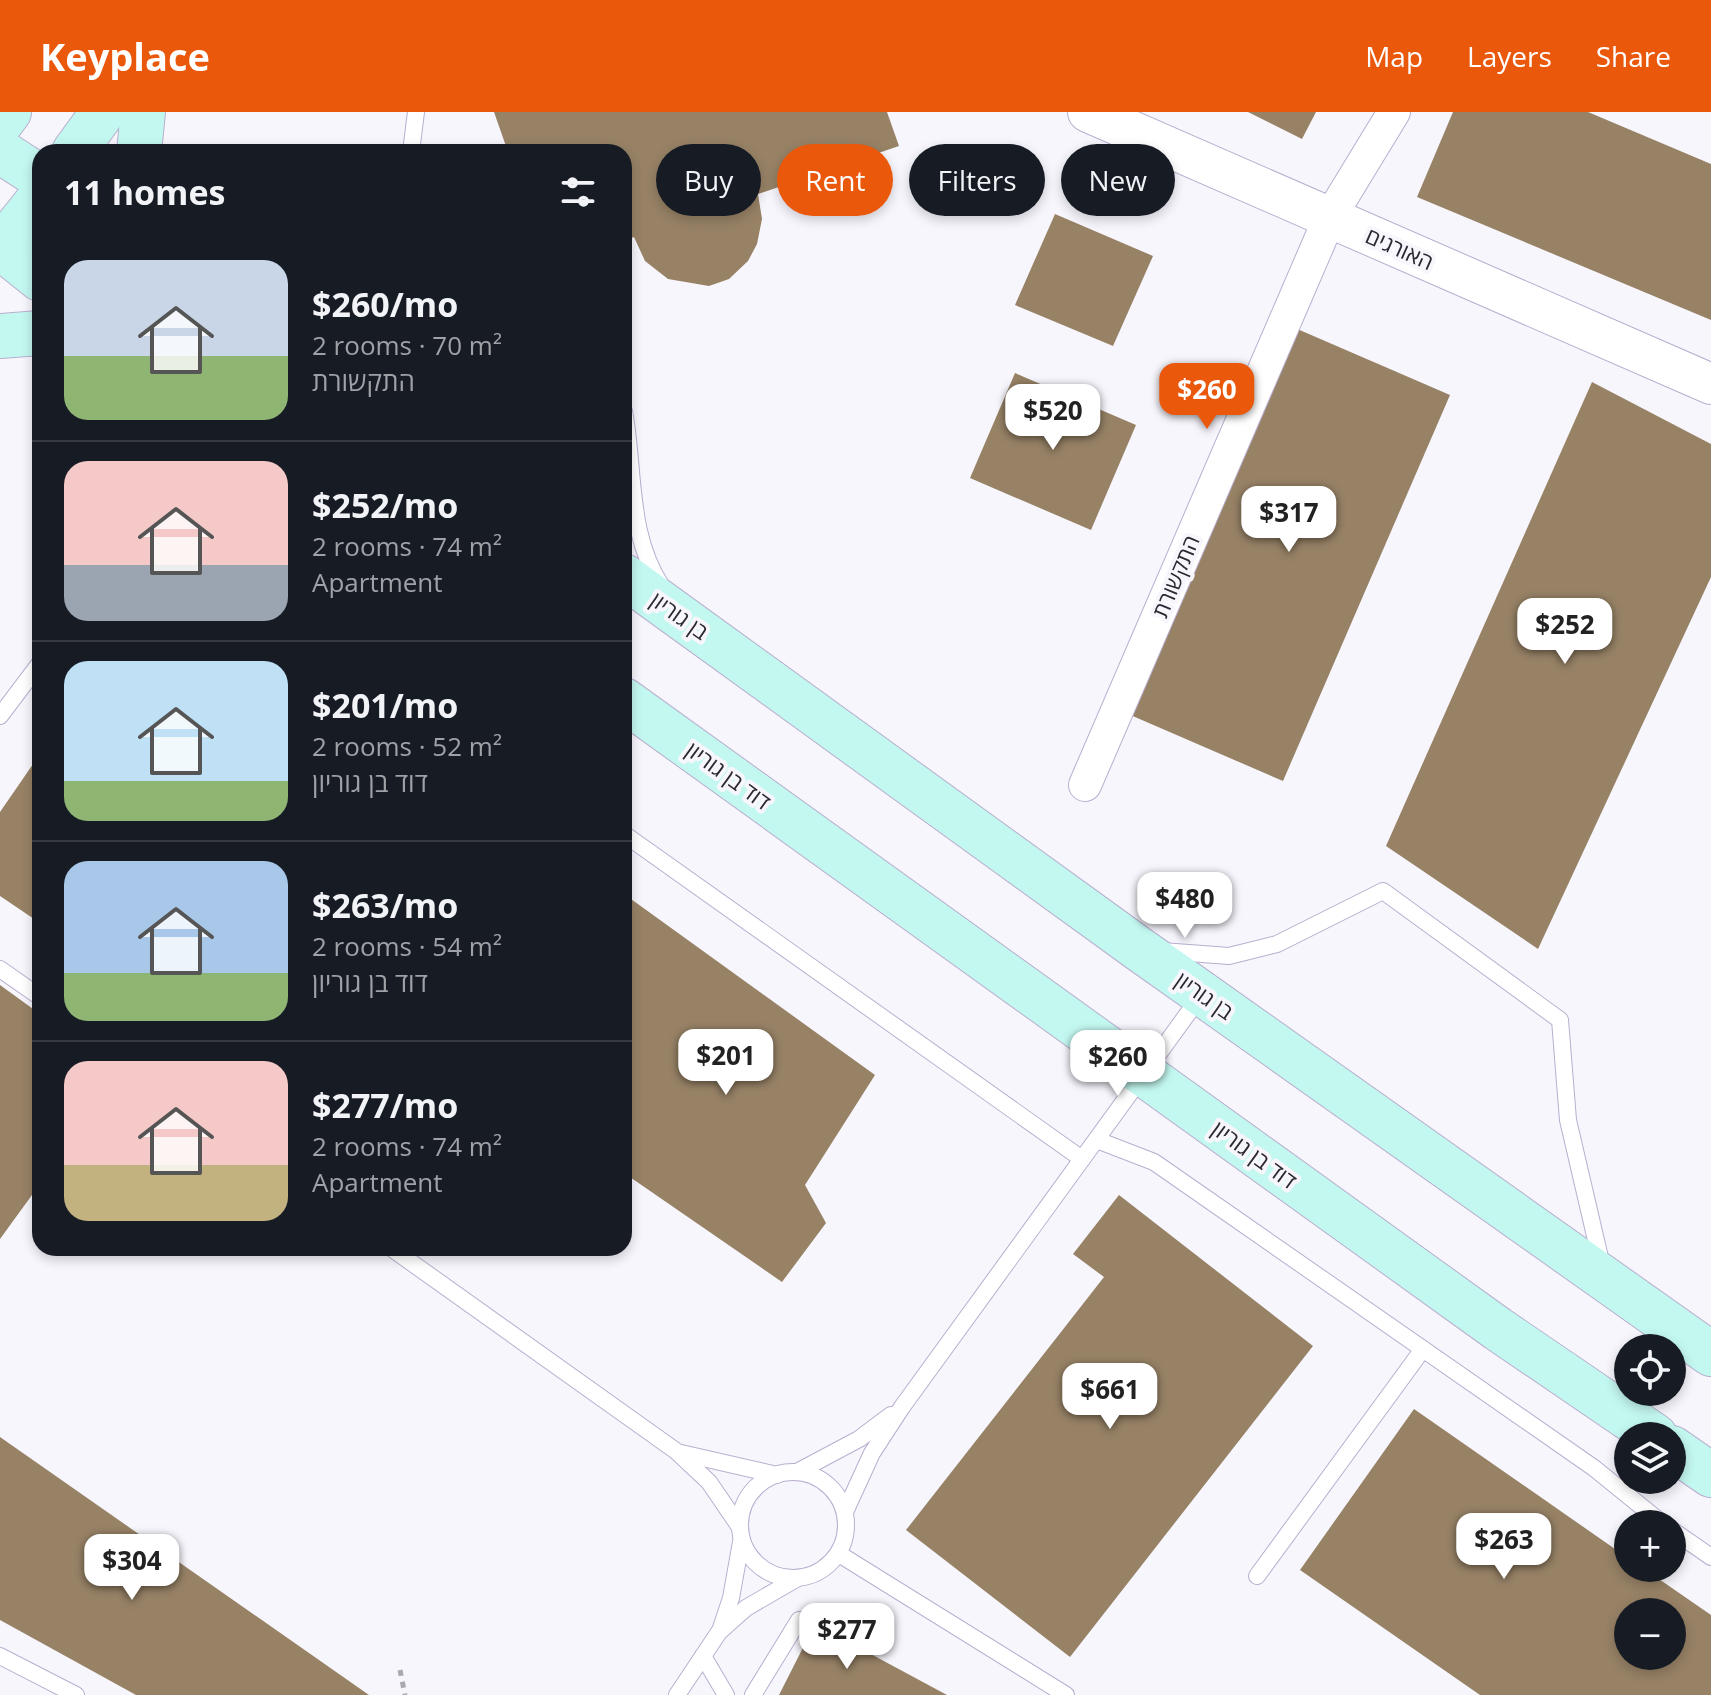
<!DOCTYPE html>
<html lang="en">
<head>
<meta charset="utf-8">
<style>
	body { margin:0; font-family:"Open Sans","Noto Sans Hebrew",sans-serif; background:#20242c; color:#f1f3f6; height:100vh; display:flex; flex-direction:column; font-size:30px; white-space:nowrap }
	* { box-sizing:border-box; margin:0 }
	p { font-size:26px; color:#9ea1a6 }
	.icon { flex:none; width:44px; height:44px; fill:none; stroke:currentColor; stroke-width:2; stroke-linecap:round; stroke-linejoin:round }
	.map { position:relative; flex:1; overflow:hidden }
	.sheet { position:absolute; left:32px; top:32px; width:600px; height:1112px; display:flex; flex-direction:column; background:#171b24; border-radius:24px; box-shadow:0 4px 12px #0003 }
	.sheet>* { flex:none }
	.guide { position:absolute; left:656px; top:32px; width:760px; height:72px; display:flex; gap:16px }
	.tools { position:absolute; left:1614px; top:1222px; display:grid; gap:16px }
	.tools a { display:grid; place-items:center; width:72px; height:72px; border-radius:50%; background:#171b24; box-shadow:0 4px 12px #0003; font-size:40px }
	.price { position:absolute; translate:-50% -68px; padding:0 18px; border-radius:16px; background:#fff; color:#222; font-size:26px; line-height:52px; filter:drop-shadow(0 2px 4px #0008) }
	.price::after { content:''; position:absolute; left:50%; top:48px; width:24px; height:18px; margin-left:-12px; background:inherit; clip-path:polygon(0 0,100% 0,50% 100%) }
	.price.selected { background:#ea580c; color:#fff }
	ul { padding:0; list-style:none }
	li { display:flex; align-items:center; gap:24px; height:200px; padding:0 32px }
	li+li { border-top:2px solid #363941 }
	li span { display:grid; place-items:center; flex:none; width:224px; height:160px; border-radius:24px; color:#555 }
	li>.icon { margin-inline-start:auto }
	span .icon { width:96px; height:96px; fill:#fffc; stroke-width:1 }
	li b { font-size:34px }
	h2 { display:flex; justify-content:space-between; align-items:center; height:96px; padding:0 32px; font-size:34px }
	.tag { padding:0 28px; border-radius:36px; background:#171b24; box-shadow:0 4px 12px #0003; font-size:28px; line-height:72px }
	.tag.selected { background:#ea580c; color:#fff }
	header { display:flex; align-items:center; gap:48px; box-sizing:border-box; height:112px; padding:0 40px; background:#ea580c; color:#fff }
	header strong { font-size:38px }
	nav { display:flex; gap:44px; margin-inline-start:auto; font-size:28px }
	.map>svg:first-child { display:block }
	.building { fill:#978266; fill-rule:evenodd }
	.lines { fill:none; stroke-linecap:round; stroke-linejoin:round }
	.service-casing { stroke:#b9aecf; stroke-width:18 }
	.minor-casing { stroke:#b9aecf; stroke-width:34 }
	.tertiary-casing { stroke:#b9aecf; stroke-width:42 }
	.secondary-casing { stroke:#b9aecf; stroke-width:46 }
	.path { stroke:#aba8b1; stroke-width:5; stroke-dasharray:6 6; stroke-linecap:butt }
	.service { stroke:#fff; stroke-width:16 }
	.minor { stroke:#fff; stroke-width:32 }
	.tertiary { stroke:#fff; stroke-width:40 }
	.secondary { stroke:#c3f8f0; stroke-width:44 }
	.labels { text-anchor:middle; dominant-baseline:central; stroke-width:8; stroke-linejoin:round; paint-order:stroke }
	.street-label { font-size:22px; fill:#2b2733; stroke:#f8f6fd }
</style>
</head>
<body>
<header>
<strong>Keyplace</strong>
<nav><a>Map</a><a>Layers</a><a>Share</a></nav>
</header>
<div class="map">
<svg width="1711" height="1583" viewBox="0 0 1711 1583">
	<rect width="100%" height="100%" fill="#f8f6fd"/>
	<g class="building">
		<path d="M494,0H887L899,34L758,82L762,107L757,132L748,149L729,167L709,174L668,167L645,149L634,125L624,129V40H508Z"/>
		<path d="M1248,0H1316L1302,27Z"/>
		<path d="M1453,0H1588L1711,52V208L1417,85Z"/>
		<path d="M1055,102L1153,144L1113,234L1015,193Z"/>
		<path d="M1295,216L1450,283L1283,669L1128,602Z"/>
		<path d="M1015,261L1136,313L1091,418L970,366Z"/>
		<path d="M1592,270L1711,332V465L1538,837L1386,734Z"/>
		<path d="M40,642V811L0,784V700Z"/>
		<path d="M624,782L875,963L805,1073L826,1111L782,1170L624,1061Z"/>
		<path d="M0,873L40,902V1072L0,1127Z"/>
		<path d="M1119,1083L1313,1234L1070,1545L906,1418L1104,1165L1073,1142Z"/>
		<path d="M1414,1297L1628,1446V1456H1643L1711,1503V1583H1480L1300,1458ZM1628,1500H1672V1544H1628Z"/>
		<path d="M0,1325L369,1583H136L0,1508Z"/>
		<path d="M815,1512L947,1583H779Z"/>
	</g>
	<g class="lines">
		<defs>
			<g id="service">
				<path d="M411,40L416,0"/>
				<path d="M624,299C635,359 627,422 662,475"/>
				<path d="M0,604L40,551"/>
				<path d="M624,722L1082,1047"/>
				<path d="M1162,839L1229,844L1277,832L1383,779L1560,908L1568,1008L1602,1154"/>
				<path d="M0,857L40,885"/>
				<path d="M1097,1028L1154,1050L1594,1356L1663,1412"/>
				<path d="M391,1136L676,1339L709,1370L739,1414"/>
				<path d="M681,1341L777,1363"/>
				<circle cx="793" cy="1413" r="53"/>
				<path d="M797,1360L859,1327L891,1303"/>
				<path d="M845,1400L872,1341L902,1295L1202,882"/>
				<path d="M1672,1418L1711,1445"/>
				<path d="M839,1442L1066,1583"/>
				<path d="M1257,1464L1423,1237"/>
				<path d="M721,1516L731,1486L741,1430"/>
				<path d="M0,1544L76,1583"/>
				<path d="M703,1544L726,1583"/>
				<path d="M677,1583L719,1520L746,1496L796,1467"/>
				<path d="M753,1583L799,1508"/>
			</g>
			<path id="minor" d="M1085,673L1330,105L1394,0"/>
			<path id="tertiary" d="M1088,0L1711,272"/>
			<g id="secondary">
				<path d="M0,12L9,0"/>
				<path d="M0,39L40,65"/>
				<path d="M74,40L103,0"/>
				<path d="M139,40L143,0"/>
				<path d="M0,135L40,167"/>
				<path d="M0,136L40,86"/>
				<path d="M0,224L40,221"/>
				<path d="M624,464L1139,837L1711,1242"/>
				<path d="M624,588L1498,1217L1655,1324"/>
				<path d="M1672,1336L1711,1363"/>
			</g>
		</defs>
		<use href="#service" class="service-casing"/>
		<use href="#minor" class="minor-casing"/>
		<use href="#tertiary" class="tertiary-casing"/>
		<use href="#secondary" class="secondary-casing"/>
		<path class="path" d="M400,1558L405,1583"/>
		<use href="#service" class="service"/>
		<use href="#minor" class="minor"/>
		<use href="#tertiary" class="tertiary"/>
		<use href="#secondary" class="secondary"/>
	</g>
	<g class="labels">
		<g class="street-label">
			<text transform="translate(1400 136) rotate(24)">האורגים</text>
			<text transform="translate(1175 464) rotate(-67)">התקשורת</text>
			<text transform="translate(680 503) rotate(35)">בן גוריון</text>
			<text transform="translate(729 663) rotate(36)">דוד בן גוריון</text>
			<text transform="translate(1205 883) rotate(35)">בן גוריון</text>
			<text transform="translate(1255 1042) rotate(36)">דוד בן גוריון</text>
		</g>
	</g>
</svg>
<div class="tools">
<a><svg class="icon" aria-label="locate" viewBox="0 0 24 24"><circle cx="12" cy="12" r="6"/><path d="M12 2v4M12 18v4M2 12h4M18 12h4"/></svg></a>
<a><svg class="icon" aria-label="layers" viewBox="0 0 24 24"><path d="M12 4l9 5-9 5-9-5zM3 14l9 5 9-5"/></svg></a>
<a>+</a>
<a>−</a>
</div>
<b class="price selected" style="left:1207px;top:319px">$260</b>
<b class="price" style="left:1053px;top:340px">$520</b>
<b class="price" style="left:1289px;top:442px">$317</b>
<b class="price" style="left:1565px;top:554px">$252</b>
<b class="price" style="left:1185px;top:828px">$480</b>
<b class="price" style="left:726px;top:985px">$201</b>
<b class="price" style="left:1118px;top:986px">$260</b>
<b class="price" style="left:1110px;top:1319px">$661</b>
<b class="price" style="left:1504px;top:1469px">$263</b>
<b class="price" style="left:132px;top:1490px">$304</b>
<b class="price" style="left:847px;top:1559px">$277</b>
<div class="guide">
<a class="tag">Buy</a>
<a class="tag selected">Rent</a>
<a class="tag">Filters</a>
<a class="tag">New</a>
</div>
<section class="sheet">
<h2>11 homes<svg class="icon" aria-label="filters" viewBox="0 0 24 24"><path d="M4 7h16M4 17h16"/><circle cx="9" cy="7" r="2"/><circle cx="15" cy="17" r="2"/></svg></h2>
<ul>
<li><span style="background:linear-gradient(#c9d6e8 60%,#8fb573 0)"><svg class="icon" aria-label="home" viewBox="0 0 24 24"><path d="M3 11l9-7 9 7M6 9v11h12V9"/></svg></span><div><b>$260/mo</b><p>2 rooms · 70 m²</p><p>התקשורת</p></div></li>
<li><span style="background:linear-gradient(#f6c9c9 65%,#9aa5b1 0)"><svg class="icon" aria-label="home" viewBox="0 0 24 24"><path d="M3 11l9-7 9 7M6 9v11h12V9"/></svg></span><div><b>$252/mo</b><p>2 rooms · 74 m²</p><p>Apartment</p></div></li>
<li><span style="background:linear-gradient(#bfe0f5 75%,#8fb573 0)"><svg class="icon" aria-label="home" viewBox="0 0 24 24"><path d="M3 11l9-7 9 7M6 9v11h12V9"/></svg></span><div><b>$201/mo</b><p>2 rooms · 52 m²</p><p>דוד בן גוריון</p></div></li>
<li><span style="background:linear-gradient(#a9c7e8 70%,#8fb573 0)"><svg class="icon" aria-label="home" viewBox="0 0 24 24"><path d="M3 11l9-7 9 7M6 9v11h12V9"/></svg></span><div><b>$263/mo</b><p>2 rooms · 54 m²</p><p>דוד בן גוריון</p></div></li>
<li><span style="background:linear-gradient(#f6c9c9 65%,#c2b280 0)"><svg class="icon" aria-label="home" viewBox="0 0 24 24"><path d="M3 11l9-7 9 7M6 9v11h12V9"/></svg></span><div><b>$277/mo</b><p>2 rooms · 74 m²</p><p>Apartment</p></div></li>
</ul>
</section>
</div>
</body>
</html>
